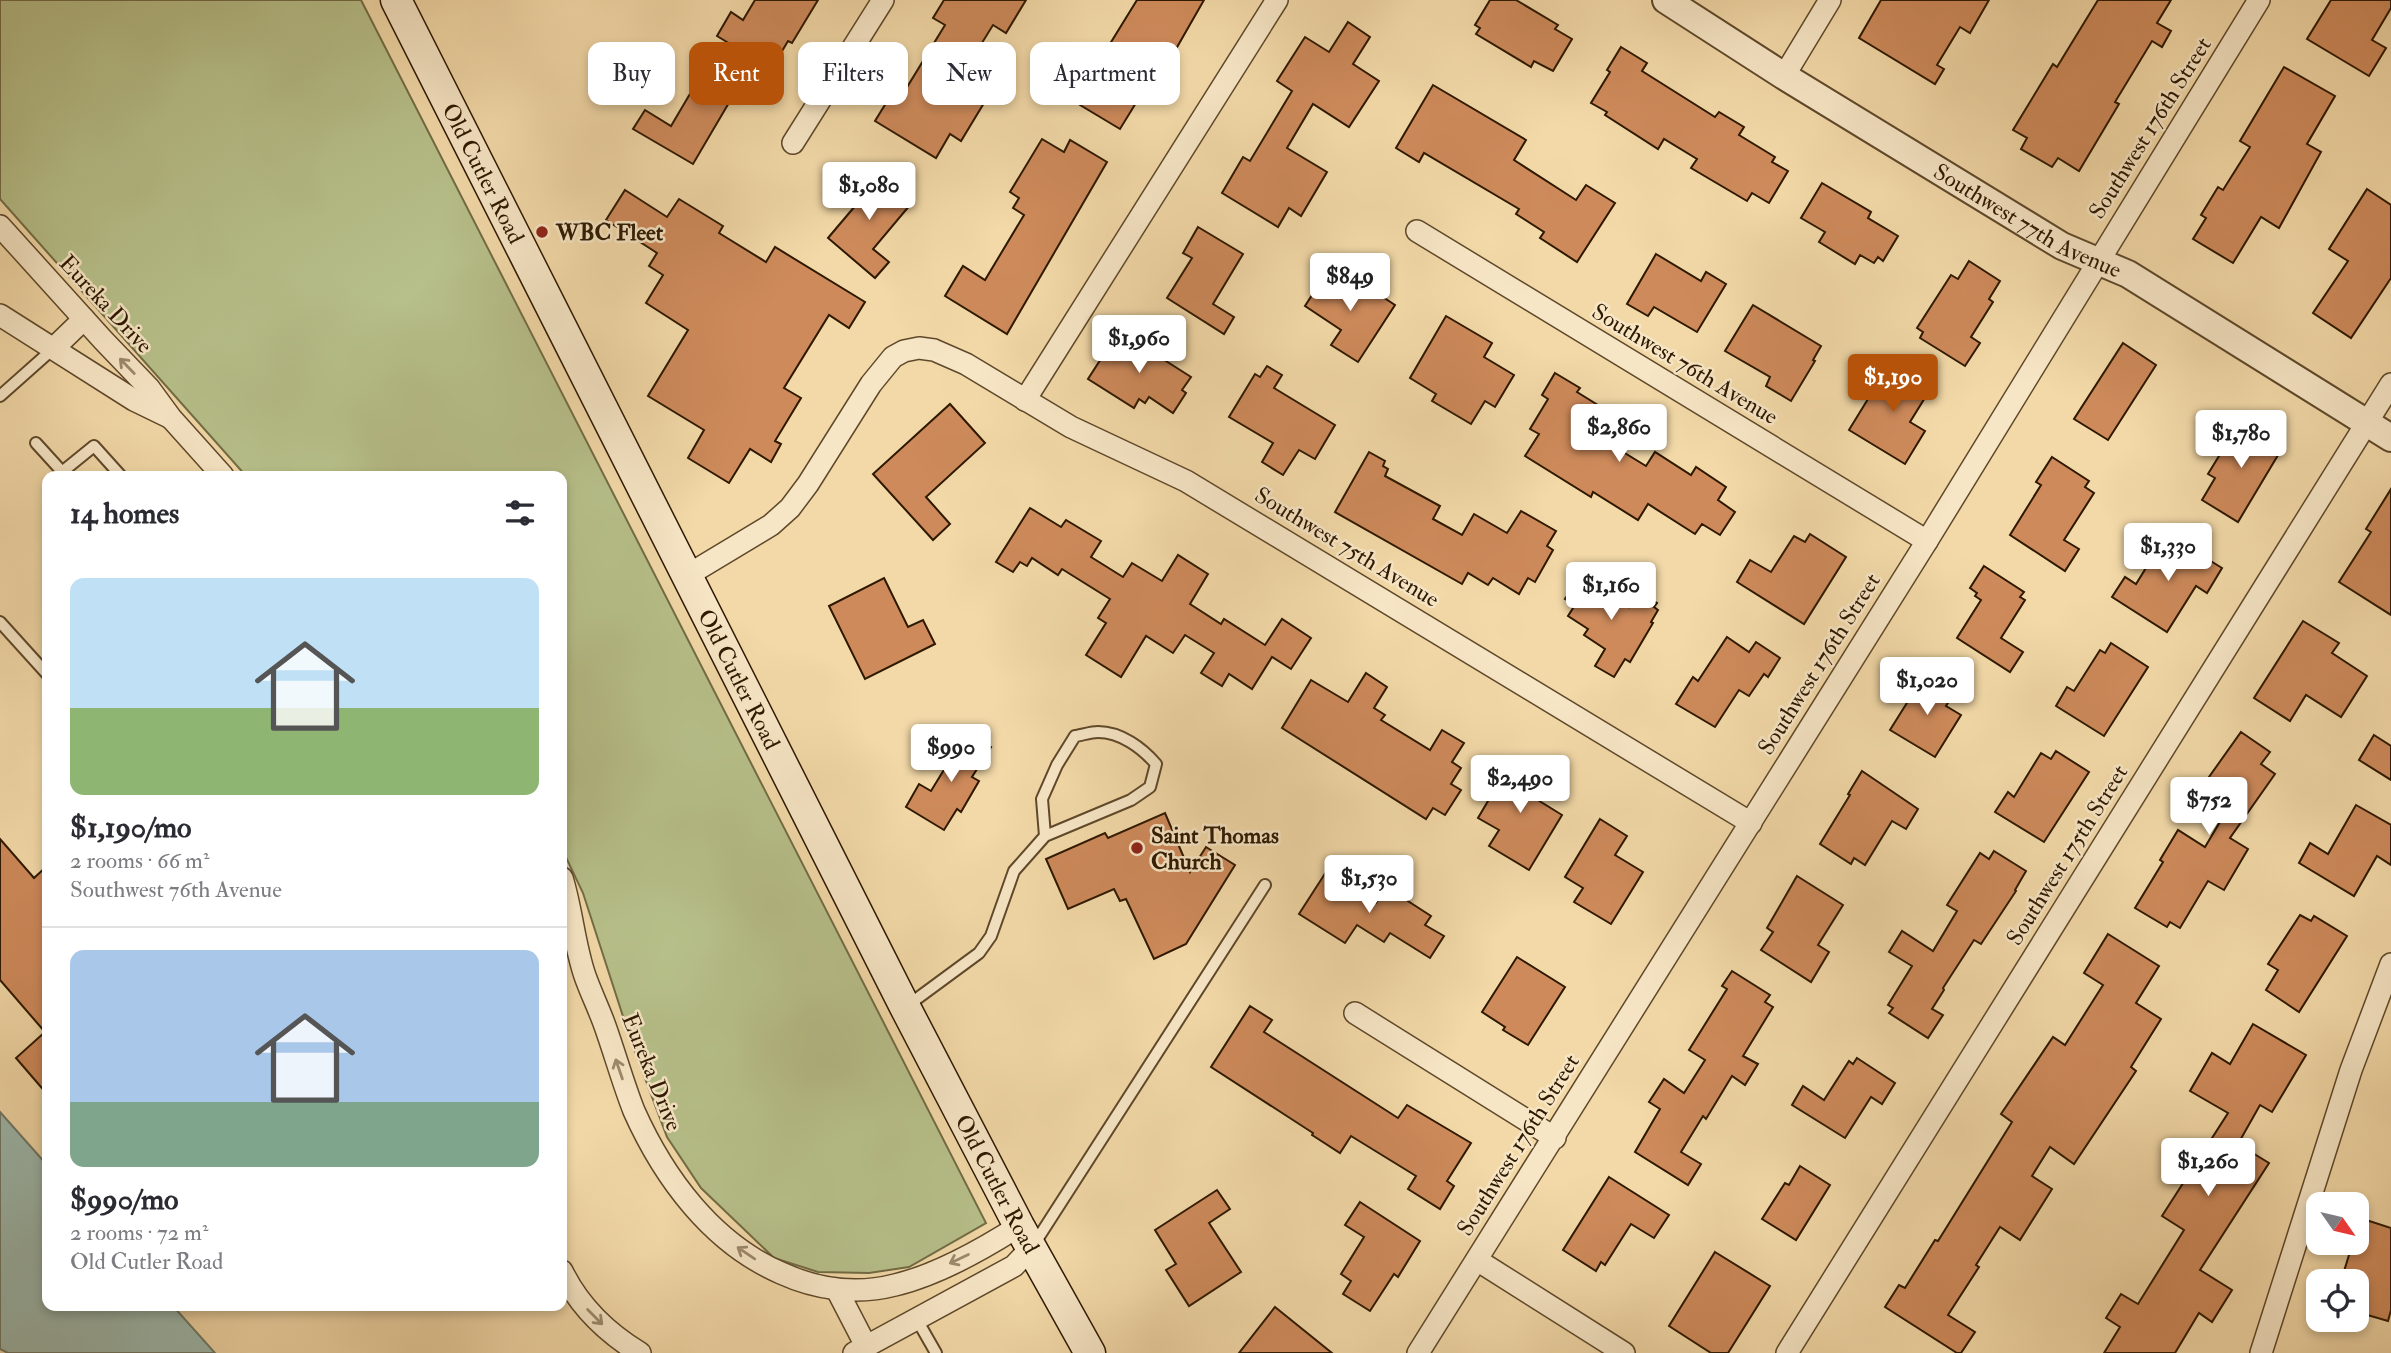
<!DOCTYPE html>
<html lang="en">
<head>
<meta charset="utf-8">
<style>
	body { margin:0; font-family:"IM FELL Double Pica",serif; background:#f2f2f3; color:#2b2b33; height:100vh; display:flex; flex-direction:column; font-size:26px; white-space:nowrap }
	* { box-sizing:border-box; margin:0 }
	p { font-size:23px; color:#7c7c81 }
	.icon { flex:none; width:38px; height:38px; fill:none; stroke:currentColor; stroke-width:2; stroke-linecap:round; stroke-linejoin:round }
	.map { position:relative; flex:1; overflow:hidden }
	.sheet { position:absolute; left:42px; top:471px; width:525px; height:840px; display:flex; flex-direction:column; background:#fff; border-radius:14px; box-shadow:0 4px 10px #0003 }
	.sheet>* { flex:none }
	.guide { position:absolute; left:588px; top:42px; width:665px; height:63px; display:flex; gap:14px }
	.needle { width:46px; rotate:124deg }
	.fabs { position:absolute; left:2306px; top:1192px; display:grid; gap:14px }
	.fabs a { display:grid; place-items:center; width:63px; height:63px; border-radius:14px; background:#fff; box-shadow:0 4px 10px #0003; font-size:35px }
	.price { position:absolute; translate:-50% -60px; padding:0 16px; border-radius:7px; background:#fff; color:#222; font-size:23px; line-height:46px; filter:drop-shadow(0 2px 4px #0008) }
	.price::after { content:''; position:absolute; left:50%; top:42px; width:21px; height:16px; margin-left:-10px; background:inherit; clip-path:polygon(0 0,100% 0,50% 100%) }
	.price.active { background:#b45309; color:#fff }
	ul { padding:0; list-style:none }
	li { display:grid; align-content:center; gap:14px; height:371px; padding:0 28px }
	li+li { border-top:2px solid #e1e1e2 }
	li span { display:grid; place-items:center; height:217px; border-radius:14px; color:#555 }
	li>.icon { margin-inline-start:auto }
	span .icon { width:126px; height:126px; fill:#fffc; stroke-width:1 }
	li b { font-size:30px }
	h2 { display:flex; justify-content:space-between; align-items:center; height:84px; padding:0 28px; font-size:30px }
	.chip { padding:0 24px; border-radius:14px; background:#fff; box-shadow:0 4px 10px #0003; font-size:24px; line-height:63px }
	.chip.active { background:#b45309; color:#fff }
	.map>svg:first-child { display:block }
	.green { fill:#b7c08a; stroke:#726c45; stroke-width:2 }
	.water { fill:#9cb9ae; stroke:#707968; stroke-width:2 }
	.building { fill:#ce8a5b; stroke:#2d1800; stroke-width:2 }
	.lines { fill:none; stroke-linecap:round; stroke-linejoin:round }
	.service-casing { stroke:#5e482a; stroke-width:14 }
	.minor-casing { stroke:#5e482a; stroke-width:24 }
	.tertiary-casing { stroke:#5e482a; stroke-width:30 }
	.secondary-casing { stroke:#2d1800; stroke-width:33 }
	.service { stroke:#f7e6c6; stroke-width:10 }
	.minor { stroke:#f7e6c6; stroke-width:21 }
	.tertiary { stroke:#f7e6c6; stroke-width:26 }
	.secondary { stroke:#f7e6c6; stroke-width:30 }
	.oneway { stroke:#9c896d }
	.poi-dot { fill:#8f2418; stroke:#f7e6c6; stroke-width:2.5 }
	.labels { text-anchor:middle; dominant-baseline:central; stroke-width:5; stroke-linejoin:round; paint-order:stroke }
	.street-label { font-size:23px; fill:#2d1800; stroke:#f7e6c6 }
	.poi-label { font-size:23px; font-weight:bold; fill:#2d1800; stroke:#f7e6c6; text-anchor:start }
</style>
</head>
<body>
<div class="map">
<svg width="2391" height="1353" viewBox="0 0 2391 1353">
	<rect width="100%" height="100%" fill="#f3d9a8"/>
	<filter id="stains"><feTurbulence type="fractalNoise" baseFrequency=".00286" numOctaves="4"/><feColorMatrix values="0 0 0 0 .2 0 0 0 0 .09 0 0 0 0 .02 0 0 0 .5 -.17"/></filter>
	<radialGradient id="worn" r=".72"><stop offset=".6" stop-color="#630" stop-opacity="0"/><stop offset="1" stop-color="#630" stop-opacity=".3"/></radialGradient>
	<path class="green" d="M0,0H361L986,1223L909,1267L869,1273L818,1272L774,1258L701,1188L667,1137L631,1041L583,893L562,849V476H246L0,199Z"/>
	<path class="water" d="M0,1112L47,1165V1306H173L215,1353H8L0,1349Z"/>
	<g class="building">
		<path d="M755,0H818L792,43L788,41L778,58L766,51L760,62L717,36L731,12L743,20Z"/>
		<path d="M944,0H1026L1006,33L993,25L967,67L977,72L971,82L990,93L961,141L950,134L936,158L875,121L896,87L904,92L945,25L933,18Z"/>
		<path d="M1137,0H1204L1172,56L1175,58L1148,103L1139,98L1120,129L1080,105L1089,89L1084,86Z"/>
		<path d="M1490,0H1516L1558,25L1555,29L1572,39L1553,71L1534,61L1531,67L1476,34L1480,28L1475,25Z"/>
		<path d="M1881,0H1989L1970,33L1960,27L1937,65L1944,69L1935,84L1859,38Z"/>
		<path d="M2098,0H2171L2157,23L2171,31L2162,47L2152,41L2115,102L2119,104L2079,171L2058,158L2052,167L2021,149L2027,138L2013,130L2053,64L2057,67Z"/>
		<path d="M2331,0H2391V8L2372,40L2386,48L2369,76L2307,39Z"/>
		<path d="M1348,22L1370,37L1353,64L1379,81L1349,127L1313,104L1287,148L1327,172L1301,216L1289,208L1278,227L1222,193L1243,157L1250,161L1292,91L1277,81L1305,37L1329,52Z"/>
		<path d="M1621,47L1647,63L1642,71L1715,117L1719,112L1744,127L1739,135L1775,157L1772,162L1788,171L1769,203L1752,193L1747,201L1691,168L1697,159L1664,139L1658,149L1605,115L1607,112L1591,103L1610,72L1607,70Z"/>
		<path d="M2284,67L2335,96L2307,144L2321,152L2279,228L2261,217L2233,263L2193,239L2206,218L2201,215L2218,187L2223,190L2250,147L2240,141Z"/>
		<path d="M704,70L737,89L693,164L633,129L645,110L671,126Z"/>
		<path d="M1433,85L1526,140L1514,160L1576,200L1586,185L1615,203L1577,262L1540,238L1544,232L1516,214L1519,209L1424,153L1419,162L1396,148Z"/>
		<path d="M1042,139L1064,152L1070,140L1107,162L1007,334L945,296L963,266L985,280L1024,215L1013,208L1019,198L1010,192Z"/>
		<path d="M867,168L910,205L873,249L889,262L875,278L828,238L861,199L849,189Z"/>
		<path d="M1822,183L1871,212L1868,218L1898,236L1883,261L1878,257L1874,263L1860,255L1855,264L1819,242L1825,232L1801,218Z"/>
		<path d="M2367,189L2391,205V278L2351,338L2313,313L2348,261L2329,249Z"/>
		<path d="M625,190L667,217L679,199L723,226L719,233L766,262L775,247L865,302L849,328L829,315L784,388L801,398L775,441L781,444L771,462L750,449L729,483L688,458L704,430L648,396L688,330L646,303L663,275L649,266L657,253L606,220Z"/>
		<path d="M1198,227L1243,254L1213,304L1234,317L1224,334L1167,298L1192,258L1183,253Z"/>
		<path d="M1656,254L1701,281L1706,272L1726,284L1697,332L1654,307L1648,316L1627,304Z"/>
		<path d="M1969,261L2000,281L1989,299L1993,302L1971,337L1980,343L1965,366L1920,338L1923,332L1917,328L1951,275L1958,279Z"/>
		<path d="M1327,272L1343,283L1349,275L1395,305L1358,362L1331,345L1341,330L1305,306Z"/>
		<path d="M1753,305L1821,346L1813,360L1815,361L1791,401L1766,386L1770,377L1725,351Z"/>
		<path d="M1446,316L1492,343L1484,357L1514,375L1495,407L1485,401L1471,424L1432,401L1436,394L1410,378Z"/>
		<path d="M1119,331L1191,377L1182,390L1186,393L1173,413L1149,397L1145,403L1139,399L1134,408L1088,379Z"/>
		<path d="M2123,343L2156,365L2108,440L2074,419Z"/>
		<path d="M1890,363L1931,388L1910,422L1925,431L1905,464L1849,430Z"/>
		<path d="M1267,366L1282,375L1274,388L1335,425L1315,459L1299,450L1283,475L1262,462L1273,443L1229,417L1255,374L1260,377Z"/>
		<path d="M1555,373L1580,388L1577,392L1614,415L1607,426L1617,432L1610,444L1646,466L1655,452L1691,475L1696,467L1726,487L1718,500L1735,512L1720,535L1702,524L1695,534L1648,504L1638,520L1593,492L1591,497L1525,456L1539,434L1530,429L1548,399L1542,395Z"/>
		<path d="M950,404L985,443L926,497L950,524L933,540L873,474Z"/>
		<path d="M2241,420L2284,445L2238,522L2202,500L2215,478L2208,474Z"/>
		<path d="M1369,452L1385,461L1383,466L1388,469L1385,476L1440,506L1433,519L1462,535L1474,514L1507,533L1521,511L1556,531L1547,546L1553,550L1535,582L1528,578L1519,594L1493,578L1488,585L1468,573L1462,584L1335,512Z"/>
		<path d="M2052,457L2089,481L2085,487L2094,493L2064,540L2079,549L2065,571L2010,535L2041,485L2036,482Z"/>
		<path d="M2391,489V615L2339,582L2371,532L2366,529Z"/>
		<path d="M1030,508L1061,527L1066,520L1101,541L1091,557L1123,577L1132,563L1162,581L1178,555L1208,574L1190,604L1221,624L1224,619L1265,645L1282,619L1311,638L1291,669L1272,657L1252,689L1229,674L1222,686L1201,673L1214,653L1185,635L1173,653L1146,636L1121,677L1086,655L1106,623L1098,618L1110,599L1062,569L1058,575L1032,558L1027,566L1020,562L1013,572L996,562Z"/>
		<path d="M1810,534L1846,557L1804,624L1737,582L1750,560L1771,572L1794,536L1805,542Z"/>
		<path d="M2167,534L2222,568L2207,593L2196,586L2167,632L2112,597L2125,577L2136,584Z"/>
		<path d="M1984,566L2024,592L2020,597L2025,600L2001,638L2023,652L2010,672L1957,638L1981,600L1975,596L1977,593L1970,588Z"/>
		<path d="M1580,575L1629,607L1638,591L1657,603L1654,607L1658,610L1651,622L1653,623L1630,662L1625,659L1614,677L1595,666L1605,649L1584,635L1588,629L1568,616L1575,605L1565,599Z"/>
		<path d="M884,578L908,627L923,620L935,644L865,679L829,606Z"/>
		<path d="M2303,621L2339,643L2332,653L2367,676L2341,717L2306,695L2290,721L2254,698Z"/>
		<path d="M1727,637L1749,652L1756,642L1780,658L1768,677L1764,674L1749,696L1739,690L1715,727L1676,704L1693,677L1698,681Z"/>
		<path d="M2111,643L2148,667L2104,736L2056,706L2067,687L2074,691L2100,650L2105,653Z"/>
		<path d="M1366,673L1387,687L1374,708L1385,715L1381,720L1430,750L1442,730L1464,743L1452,762L1461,768L1451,784L1461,790L1445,815L1433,808L1426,819L1282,728L1311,680L1348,702Z"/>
		<path d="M1925,674L1955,692L1946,706L1961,715L1935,757L1890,730Z"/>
		<path d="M967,732L991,747L972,777L979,781L961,812L957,809L944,830L906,807L919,784L931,791Z"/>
		<path d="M2241,732L2270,752L2261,764L2275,774L2230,838L2248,849L2224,890L2208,881L2180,928L2170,922L2167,927L2135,908L2163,862L2160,860L2178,830L2205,847L2227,810L2199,791Z"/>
		<path d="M2374,735L2391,746V780L2359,760Z"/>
		<path d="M2056,751L2089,772L2044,842L1995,812L2008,792L2014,797L2041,753L2051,759Z"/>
		<path d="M1514,757L1545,777L1533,797L1562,815L1529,870L1489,846L1499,830L1478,818Z"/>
		<path d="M1862,771L1918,809L1906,829L1892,821L1865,865L1854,858L1851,864L1820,844L1850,795L1848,794Z"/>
		<path d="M2356,805L2391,825V865L2377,856L2354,896L2299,863L2310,843L2328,854Z"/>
		<path d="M1165,813L1190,872L1206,847L1235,865L1186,944L1154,959L1126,899L1120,901L1114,889L1068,909L1046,859L1105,833L1108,838Z"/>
		<path d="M1600,819L1627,836L1615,855L1643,872L1611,924L1574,902L1583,888L1565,877Z"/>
		<path d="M0,839L34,878L47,866V1094L16,1058L45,1032L0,980Z"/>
		<path d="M1994,851L2026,871L2015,890L2016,891L1981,944L1974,940L1943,988L1944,990L1932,1009L1943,1015L1928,1038L1889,1013L1893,1008L1888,1005L1912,966L1889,952L1902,931L1933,951L1957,911L1947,905L1980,853L1989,859Z"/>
		<path d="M1326,872L1376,903L1386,887L1431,916L1425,925L1444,936L1430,958L1390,933L1384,942L1357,925L1345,943L1299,914Z"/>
		<path d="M1797,876L1843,905L1818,945L1829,952L1811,982L1761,950L1773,932L1767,928Z"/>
		<path d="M2300,915L2311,921L2314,916L2347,936L2299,1012L2266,990L2278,970L2268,964Z"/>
		<path d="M2108,934L2159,966L2136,1003L2161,1019L2131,1067L2136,1071L2074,1164L2050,1147L2032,1176L2052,1189L2020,1240L2000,1227L1976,1265L1979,1267L1948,1315L1975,1332L1961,1353H1957L1885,1307L1899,1285L1905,1288L1935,1240L1938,1241L2012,1122L2001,1114L2053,1037L2065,1045L2103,985L2084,973Z"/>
		<path d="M1517,957L1565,987L1528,1045L1503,1030L1505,1027L1482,1012Z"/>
		<path d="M1732,971L1770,995L1765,1002L1773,1007L1743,1056L1758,1064L1745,1085L1732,1076L1706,1119L1703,1116L1681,1152L1701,1164L1688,1185L1635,1152L1660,1109L1649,1102L1664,1079L1684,1093L1705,1060L1689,1050L1727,989L1722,986Z"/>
		<path d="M1250,1006L1272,1020L1264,1032L1398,1118L1407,1105L1471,1143L1447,1181L1454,1186L1440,1209L1408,1189L1416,1176L1351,1136L1340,1153L1312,1135L1313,1133L1211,1067Z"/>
		<path d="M2253,1024L2306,1055L2272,1112L2260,1105L2238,1144L2269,1163L2200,1270L2232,1290L2212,1322L2199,1313L2175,1353H2104L2120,1327L2106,1318L2121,1294L2138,1304L2184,1230L2162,1216L2228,1113L2190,1091L2212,1053L2230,1064Z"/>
		<path d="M1857,1058L1895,1083L1882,1104L1871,1097L1845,1138L1792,1105L1803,1086L1824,1100L1849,1061L1853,1064Z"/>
		<path d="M1800,1166L1830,1185L1796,1240L1762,1219L1785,1183L1789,1185Z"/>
		<path d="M1609,1177L1669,1215L1654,1238L1631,1224L1605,1265L1601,1262L1596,1271L1563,1250Z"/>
		<path d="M1217,1190L1230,1209L1209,1223L1241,1272L1189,1306L1166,1270L1176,1264L1155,1230Z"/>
		<path d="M1360,1202L1420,1241L1398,1277L1394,1274L1370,1311L1343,1294L1351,1281L1341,1274L1364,1237L1345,1225Z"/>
		<path d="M2360,1218L2391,1228V1310L2388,1321L2357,1312V1281H2341L2353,1242H2357V1228Z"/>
		<path d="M1715,1252L1770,1286L1728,1353H1711L1669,1326Z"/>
		<path d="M1275,1307L1332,1353H1239Z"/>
	</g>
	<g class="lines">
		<defs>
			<g id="service">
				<path d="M0,396L54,348"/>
				<path d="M36,443L66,476"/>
				<path d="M62,472L94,446L121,476"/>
				<path d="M0,622L47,674"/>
				<path d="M907,1006L979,953L991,936L1014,871L1045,836L1131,800L1150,787L1156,764C1142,748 1121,732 1098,732C1091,732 1082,735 1075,736L1057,765L1042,799L1045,836"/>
				<path d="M1033,1246L1265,885"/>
				<path d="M916,1318L936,1353"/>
			</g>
			<g id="minor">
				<path d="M1784,76L1830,0"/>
				<path d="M793,143L883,0"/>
				<path d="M0,226L103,340L149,388L171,418L223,476"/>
				<path d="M1417,231L1927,541"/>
				<path d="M0,315L134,400L169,417"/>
				<path d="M54,348L84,319"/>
				<path d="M1025,400L1277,0"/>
				<path d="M688,575L771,525L790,508L808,484L871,384L893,357L904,351L919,348L934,350L966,364L1071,427L1186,481L1751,823"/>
				<path d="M562,878C572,910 574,944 585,976C591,993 599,1009 605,1026C615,1054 623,1083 634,1111C664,1178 712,1243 781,1273C816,1289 856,1295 895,1285C937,1275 983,1249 1019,1226"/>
				<path d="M1355,1013L1555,1138"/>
				<path d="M1477,1260L1624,1353"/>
				<path d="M562,1271C579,1306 607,1333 640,1353"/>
				<path d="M837,1290L866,1346"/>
				<path d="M854,1353L1014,1266L1031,1248"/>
				<path d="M1418,1353L1927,541L2259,0"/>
				<path d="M1787,1353L2391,384"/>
				<path d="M2261,1353L2351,1070L2391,964"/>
			</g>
			<g id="tertiary">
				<path id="s1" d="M1666,0L1784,76L2062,246L2128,274L2391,438"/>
			</g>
			<g id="secondary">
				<path id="s2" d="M396,0L905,1007L1019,1226L1090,1353"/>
			</g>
		</defs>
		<use href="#service" class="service-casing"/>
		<use href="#minor" class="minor-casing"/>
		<use href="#tertiary" class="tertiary-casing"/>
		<use href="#secondary" class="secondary-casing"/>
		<use href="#service" class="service"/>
		<use href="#minor" class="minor"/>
		<use href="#tertiary" class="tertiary"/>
		<use href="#secondary" class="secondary"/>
	</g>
	<defs><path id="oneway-shaft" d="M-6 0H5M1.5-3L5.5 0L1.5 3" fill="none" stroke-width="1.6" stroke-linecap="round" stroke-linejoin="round" transform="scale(1.75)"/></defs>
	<g class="oneway">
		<use href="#oneway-shaft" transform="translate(127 366) rotate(-134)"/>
		<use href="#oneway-shaft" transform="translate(619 1069) rotate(-109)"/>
		<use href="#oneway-shaft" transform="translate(746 1253) rotate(-146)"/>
		<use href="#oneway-shaft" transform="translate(959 1259) rotate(154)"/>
		<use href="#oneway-shaft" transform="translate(595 1317) rotate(45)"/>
	</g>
	<g class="poi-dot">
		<circle cx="542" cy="232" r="7"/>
		<circle cx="1137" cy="848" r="7"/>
	</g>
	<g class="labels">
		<g class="street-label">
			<text transform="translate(2150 128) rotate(-58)">Southwest 176th Street</text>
			<text stroke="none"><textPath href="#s2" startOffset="194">Old Cutler Road</textPath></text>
			<text stroke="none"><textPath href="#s1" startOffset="424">Southwest 77th Avenue</textPath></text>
			<text transform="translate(106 304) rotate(47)">Eureka Drive</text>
			<text transform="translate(1685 364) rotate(31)">Southwest 76th Avenue</text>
			<text transform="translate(1347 547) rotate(31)">Southwest 75th Avenue</text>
			<text transform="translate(1819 664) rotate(-58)">Southwest 176th Street</text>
			<text stroke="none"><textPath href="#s2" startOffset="761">Old Cutler Road</textPath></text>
			<text transform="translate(2067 855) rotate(-58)">Southwest 175th Street</text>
			<text transform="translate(652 1072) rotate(68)">Eureka Drive</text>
			<text transform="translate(1518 1145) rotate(-58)">Southwest 176th Street</text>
			<text stroke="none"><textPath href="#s2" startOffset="1328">Old Cutler Road</textPath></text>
		</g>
		<g class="poi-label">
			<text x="556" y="232">WBC Fleet</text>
			<text x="1151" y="835">Saint Thomas<tspan x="1151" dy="26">Church</tspan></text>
		</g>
	</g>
	<rect width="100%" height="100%" filter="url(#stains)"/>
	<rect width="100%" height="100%" fill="url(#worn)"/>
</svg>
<div class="fabs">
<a><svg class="needle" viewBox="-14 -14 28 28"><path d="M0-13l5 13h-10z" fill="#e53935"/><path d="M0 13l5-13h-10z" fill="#7c7c81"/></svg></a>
<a><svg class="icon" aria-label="locate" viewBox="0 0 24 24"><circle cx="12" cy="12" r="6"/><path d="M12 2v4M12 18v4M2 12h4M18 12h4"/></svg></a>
</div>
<b class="price" style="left:869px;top:222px">$1,080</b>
<b class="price" style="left:1350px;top:313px">$849</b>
<b class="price" style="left:1139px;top:375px">$1,960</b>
<b class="price active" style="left:1893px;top:414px">$1,190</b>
<b class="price" style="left:1619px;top:464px">$2,860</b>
<b class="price" style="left:2241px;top:470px">$1,780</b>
<b class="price" style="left:2168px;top:583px">$1,330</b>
<b class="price" style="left:1611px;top:622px">$1,160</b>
<b class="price" style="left:1927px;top:717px">$1,020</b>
<b class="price" style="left:951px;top:784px">$990</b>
<b class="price" style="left:1520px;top:815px">$2,490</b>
<b class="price" style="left:2209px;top:837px">$752</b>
<b class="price" style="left:1369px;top:915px">$1,530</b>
<b class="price" style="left:2208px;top:1198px">$1,260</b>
<div class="guide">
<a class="chip">Buy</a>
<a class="chip active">Rent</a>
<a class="chip">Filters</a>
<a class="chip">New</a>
<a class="chip">Apartment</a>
</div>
<section class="sheet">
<h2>14 homes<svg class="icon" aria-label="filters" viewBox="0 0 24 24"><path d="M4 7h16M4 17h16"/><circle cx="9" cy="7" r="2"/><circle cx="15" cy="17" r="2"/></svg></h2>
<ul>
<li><span style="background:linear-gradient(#bfe0f5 60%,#8fb573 0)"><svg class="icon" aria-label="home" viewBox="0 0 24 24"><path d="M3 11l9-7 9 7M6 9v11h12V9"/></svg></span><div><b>$1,190/mo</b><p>2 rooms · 66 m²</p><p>Southwest 76th Avenue</p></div></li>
<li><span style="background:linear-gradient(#a9c7e8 70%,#7fa58c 0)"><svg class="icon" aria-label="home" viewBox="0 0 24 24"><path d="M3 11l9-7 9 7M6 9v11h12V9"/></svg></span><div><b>$990/mo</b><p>2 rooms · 72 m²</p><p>Old Cutler Road</p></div></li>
</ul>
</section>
</div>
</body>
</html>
